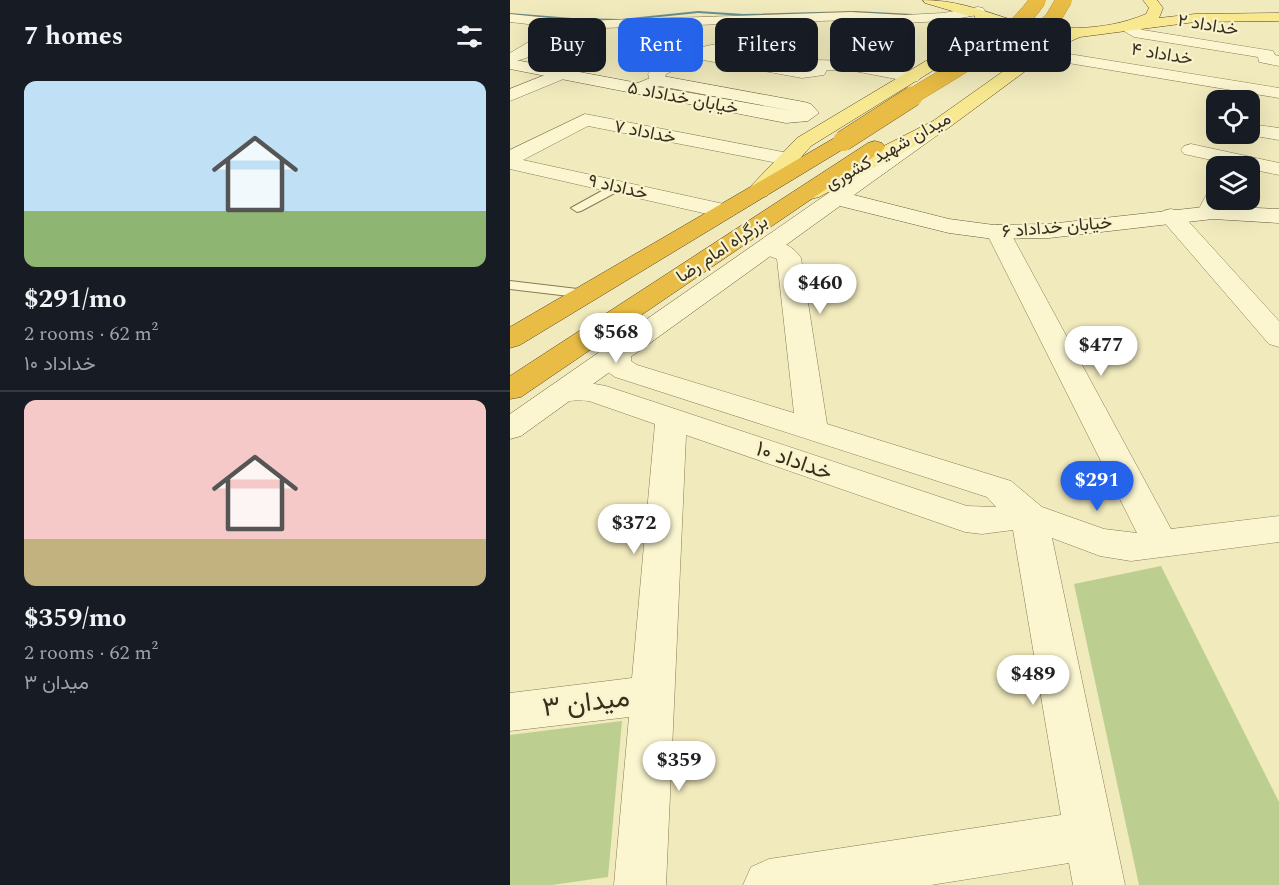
<!DOCTYPE html>
<html lang="en">
<head>
<meta charset="utf-8">
<style>
	body { margin:0; font-family:Spectral,Vazirmatn,serif; background:#20242c; color:#f1f3f6; height:100vh; display:flex; flex-direction:column; font-size:22px; white-space:nowrap }
	* { box-sizing:border-box; margin:0 }
	p { font-size:20px; color:#9ea1a6 }
	.icon { flex:none; width:33px; height:33px; fill:none; stroke:currentColor; stroke-width:2; stroke-linecap:round; stroke-linejoin:round }
	.map { position:relative; flex:1; overflow:hidden }
	.sheet { display:flex; flex-direction:column; background:#171b24; width:510px }
	.sheet>* { flex:none }
	.guide { position:absolute; left:18px; top:18px; width:570px; height:54px; display:flex; gap:12px }
	.tools { position:absolute; left:696px; top:90px; display:grid; gap:12px }
	.tools a { display:grid; place-items:center; width:54px; height:54px; border-radius:12px; background:#171b24; box-shadow:0 6px 24px #0002; font-size:30px }
	.price { position:absolute; translate:-50% -51px; padding:0 14px; border-radius:21px; background:#fff; color:#222; font-size:20px; line-height:39px; filter:drop-shadow(0 2px 3px #0008) }
	.price::after { content:''; position:absolute; left:50%; top:36px; width:18px; height:14px; margin-left:-9px; background:inherit; clip-path:polygon(0 0,100% 0,50% 100%) }
	.price.on { background:#2563eb; color:#fff }
	ul { padding:0; list-style:none }
	li { display:grid; align-content:center; gap:12px; height:318px; padding:0 24px }
	li+li { border-top:2px solid #363941 }
	li span { display:grid; place-items:center; height:186px; border-radius:12px; color:#555 }
	li>.icon { margin-inline-start:auto }
	span .icon { width:108px; height:108px; fill:#fffc; stroke-width:1 }
	li b { font-size:26px }
	h2 { display:flex; justify-content:space-between; align-items:center; height:72px; padding:0 24px; font-size:26px }
	.chip { padding:0 21px; border-radius:12px; background:#171b24; box-shadow:0 6px 24px #0002; font-size:21px; line-height:54px }
	.chip.on { background:#2563eb; color:#fff }
	main { display:flex; flex:1; min-height:0 }
	.map>svg:first-child { display:block }
	.green { fill:#bdcf90 }
	.lines { fill:none; stroke-linecap:round; stroke-linejoin:round }
	.stream { fill:#68908d; fill-rule:evenodd }
	.lane-casing { stroke:#8a7a55; stroke-width:2 }
	.street-casing { stroke:#8a7a55; stroke-width:1 }
	.secondary-casing { stroke:#6b5b38; stroke-width:1 }
	.primary-casing { stroke:#57462a; stroke-width:1 }
	.highway-casing { stroke:#57462a; stroke-width:1 }
	.lane { fill:#fbf6d0; fill-rule:evenodd }
	.street { fill:#fbf6d0; fill-rule:evenodd }
	.secondary { fill:#fbf6d0; fill-rule:evenodd }
	.primary { fill:#f8e990; fill-rule:evenodd }
	.highway { fill:#e8bc45; fill-rule:evenodd }
	.highway-bridge-far1-casing { stroke:#57462a; stroke-width:16; stroke-linecap:butt }
	.highway-bridge-casing { stroke:#57462a; stroke-width:21; stroke-linecap:butt }
	.highway-bridge-far1 { stroke:#e8bc45; stroke-width:16 }
	.highway-bridge { stroke:#e8bc45; stroke-width:20 }
	.labels { text-anchor:middle; dominant-baseline:central; stroke-width:4.5; stroke-linejoin:round; paint-order:stroke }
	.far-street-label { font-size:18px; fill:#382e1b; stroke:#f8f3cd }
	.street-label { font-size:22px; fill:#382e1b; stroke:#f8f3cd }
	.near-street-label { font-size:27px; fill:#382e1b; stroke:#f8f3cd }
</style>
</head>
<body>
<main>
<section class="sheet">
<h2>7 homes<svg class="icon" aria-label="filters" viewBox="0 0 24 24"><path d="M4 7h16M4 17h16"/><circle cx="9" cy="7" r="2"/><circle cx="15" cy="17" r="2"/></svg></h2>
<ul>
<li><span style="background:linear-gradient(#bfe0f5 70%,#8fb573 0)"><svg class="icon" aria-label="home" viewBox="0 0 24 24"><path d="M3 11l9-7 9 7M6 9v11h12V9"/></svg></span><div><b>$291/mo</b><p>2 rooms · 62 m²</p><p>خداداد ۱۰</p></div></li>
<li><span style="background:linear-gradient(#f6c9c9 75%,#c2b280 0)"><svg class="icon" aria-label="home" viewBox="0 0 24 24"><path d="M3 11l9-7 9 7M6 9v11h12V9"/></svg></span><div><b>$359/mo</b><p>2 rooms · 62 m²</p><p>میدان ۳</p></div></li>
</ul>
</section>
<div class="map">
<svg width="769" height="885" viewBox="0 0 769 885">
	<rect width="100%" height="100%" fill="#f1eabd"/>
	<g class="green">
		<path d="M651,566L769,802V885H629L564,584Z"/>
		<path d="M112,721L98,877L42,885H0V735Z"/>
	</g>
	<g class="lines">
		<path class="stream" d="M188,11L234,14L345,11L422,15L420,16L345,13L234,16L188,13L111,21L62,20L0,15V13L62,18L111,19Z"/>
		<defs>
			<g id="lane">
				<path d="M108,182L114,186L112,189L71,211L67,212L61,208Z"/>
				<path d="M0,281L76,290L83,294L76,298L0,289Z"/>
			</g>
			<g id="street">
				<path d="M468,7L473,8L475,11L473,14L433,21L395,23L341,20L62,29L16,58L0,63V53L44,27L0,22V14L69,21L341,12L395,15L433,13Z"/>
				<path d="M614,23L633,30L763,51L765,55L769,56V66L749,62L748,57L624,37L607,27Z"/>
				<path d="M208,44L304,60L344,61L402,72L408,73L411,77L408,81L402,82L344,71L317,70L314,75L292,78L188,59L156,74L153,84H141L138,74C149,59 189,46 208,44ZM206,54H208L288,67Z"/>
				<path d="M528,49L769,88V98L522,57L520,54Z"/>
				<path d="M50,69L56,70L58,74L56,78L0,101V89Z"/>
				<path d="M75,114L278,153L285,155L288,159L285,163L278,165L78,126L13,160L223,206L226,211L223,216L215,218L0,169V150Z"/>
				<path d="M740,124L769,128V140L733,134H740Z"/>
				<path d="M681,144L769,163V175L740,169V166H729L674,154L671,150L674,146Z"/>
				<path d="M706,190V200H716L706,217L698,219L690,217L687,212L698,192Z"/>
				<path d="M661,209L669,211L769,321V347L759,344L653,221L649,216L653,211Z"/>
				<path d="M488,225L496,227L500,232L661,529L769,516V542L621,561L590,556L542,538L615,885H563L559,863L421,885H233L241,867L259,859L551,815L503,530L472,534L455,532L176,435L156,885H104L119,717L0,731V693L122,678L145,424L79,401C65,399 53,403 40,400L36,393L40,386L68,381L96,386L457,506L486,507L477,497L105,377C94,370 87,361 96,348L106,345L116,348L121,354V361L127,365L284,413L267,259L249,252L246,247L249,242C266,238 282,244 291,258L317,424L501,481L532,507L594,529L627,533L476,232L480,227Z"/>
			</g>
			<g id="secondary">
				<path d="M0,59L128,83L147,75L294,102L301,104L309,113L298,121L276,123L0,69ZM149,86L283,111L147,87Z"/>
				<path d="M422,124L429,126L432,130L429,134L344,195L439,219L484,225L539,224L703,206L769,209V223L703,219L539,238L484,239L439,233L330,206L11,436L0,439V414L415,126Z"/>
			</g>
			<path id="primary" d="M413,0C443,0 469,9 496,18C540,32 594,32 636,14L639,8L633,0H647L653,8L649,18L685,14L769,13V21L685,22L570,37L548,47L437,129L309,197L301,199L293,197L290,192L293,187L423,121L536,41L549,35L512,31L482,22L483,25L477,37L301,146L257,196L249,198L241,196L238,191L241,186L287,138L466,31L469,25L464,15L459,16L415,3Z"/>
			<g id="highway">
				<path d="M333,135L340,137L343,141L340,145L10,345L0,348V327L326,137Z"/>
				<path d="M365,141L372,143L375,147L372,151L11,397L0,399V376L358,143Z"/>
			</g>
		</defs>
		<use href="#lane" class="lane-casing"/>
		<use href="#street" class="street-casing"/>
		<use href="#secondary" class="secondary-casing"/>
		<use href="#primary" class="primary-casing"/>
		<use href="#highway" class="highway-casing"/>
		<use href="#lane" class="lane"/>
		<use href="#street" class="street"/>
		<use href="#secondary" class="secondary"/>
		<use href="#primary" class="primary"/>
		<use href="#highway" class="highway"/>
		<defs>
			<g id="highway-bridge-far1">
				<path d="M517,43L542,20L554,0"/>
				<path d="M401,97C445,69 498,44 528,0"/>
			</g>
			<path id="highway-bridge" d="M333,141L403,96"/>
		</defs>
		<use href="#highway-bridge-far1" class="highway-bridge-far1-casing"/>
		<use href="#highway-bridge" class="highway-bridge-casing"/>
		<use href="#highway-bridge-far1" class="highway-bridge-far1"/>
		<use href="#highway-bridge" class="highway-bridge"/>
	</g>
	<g class="labels">
		<g class="far-street-label">
			<text transform="translate(698 25) rotate(9)">خداداد ۲</text>
			<text transform="translate(652 54) rotate(9)">خداداد ۴</text>
			<text transform="translate(173 98) rotate(11)">خیابان خداداد ۵</text>
			<text transform="translate(135 132) rotate(11)">خداداد ۷</text>
			<text transform="translate(378 151) rotate(-29)">میدان شهید کشوری</text>
			<text transform="translate(108 187) rotate(13)">خداداد ۹</text>
			<text transform="translate(547 227) rotate(-5)">خیابان خداداد ۶</text>
			<text transform="translate(212 249) rotate(-34)">بزرگراه امام رضا</text>
		</g>
		<g class="street-label">
			<text transform="translate(284 461) rotate(19)">خداداد ۱۰</text>
		</g>
		<g class="near-street-label">
			<text transform="translate(76 703) rotate(-7)">میدان ۳</text>
		</g>
	</g>
</svg>
<div class="tools">
<a><svg class="icon" aria-label="locate" viewBox="0 0 24 24"><circle cx="12" cy="12" r="6"/><path d="M12 2v4M12 18v4M2 12h4M18 12h4"/></svg></a>
<a><svg class="icon" aria-label="layers" viewBox="0 0 24 24"><path d="M12 4l9 5-9 5-9-5zM3 14l9 5 9-5"/></svg></a>
</div>
<b class="price" style="left:310px;top:315px">$460</b>
<b class="price" style="left:106px;top:364px">$568</b>
<b class="price" style="left:591px;top:377px">$477</b>
<b class="price on" style="left:587px;top:512px">$291</b>
<b class="price" style="left:124px;top:555px">$372</b>
<b class="price" style="left:523px;top:706px">$489</b>
<b class="price" style="left:169px;top:792px">$359</b>
<div class="guide">
<a class="chip">Buy</a>
<a class="chip on">Rent</a>
<a class="chip">Filters</a>
<a class="chip">New</a>
<a class="chip">Apartment</a>
</div>
</div>
</main>
</body>
</html>
